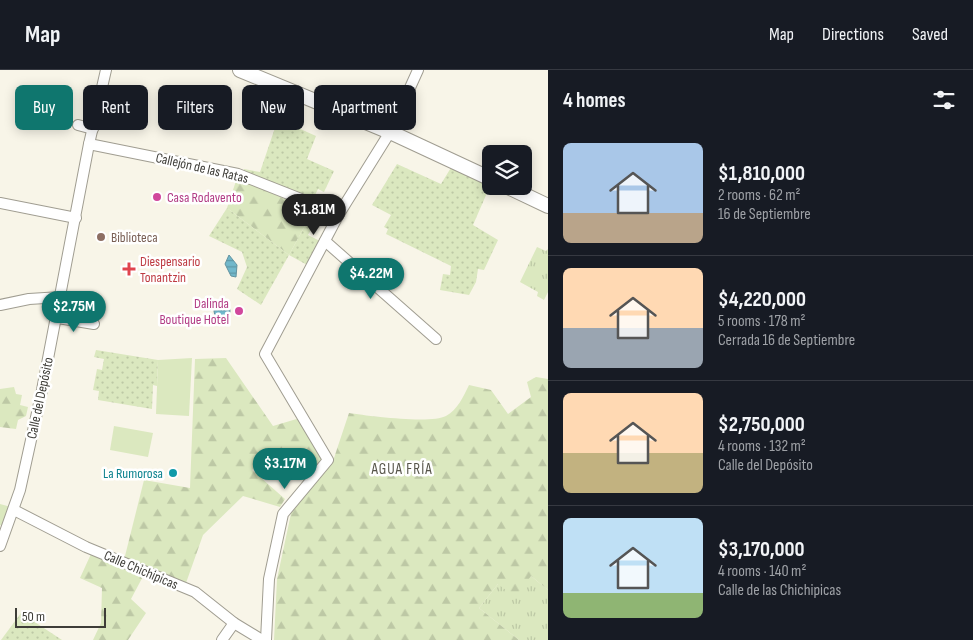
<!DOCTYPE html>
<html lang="en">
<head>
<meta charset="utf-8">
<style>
	body { margin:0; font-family:"Sofia Sans Condensed",sans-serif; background:#242831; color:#f1f3f6; height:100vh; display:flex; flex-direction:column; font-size:19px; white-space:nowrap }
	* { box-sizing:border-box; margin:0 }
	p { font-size:16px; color:#9ea1a6 }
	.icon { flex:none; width:28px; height:28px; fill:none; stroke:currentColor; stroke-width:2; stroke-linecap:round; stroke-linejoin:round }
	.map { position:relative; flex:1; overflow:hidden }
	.panel { display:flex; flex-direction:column; background:#171b24; width:425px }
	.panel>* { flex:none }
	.banner { position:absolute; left:15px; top:15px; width:458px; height:45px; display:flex; gap:10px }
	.tools { position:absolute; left:482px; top:75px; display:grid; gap:10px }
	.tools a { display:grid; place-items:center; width:50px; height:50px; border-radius:8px; background:#171b24; box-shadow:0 2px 12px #0003; font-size:25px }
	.scale { position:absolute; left:15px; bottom:12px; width:91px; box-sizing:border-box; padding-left:5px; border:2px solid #3e3d38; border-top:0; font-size:14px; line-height:18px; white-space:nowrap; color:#3e3d38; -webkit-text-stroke:4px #fff; paint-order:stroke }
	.price { position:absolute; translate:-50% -42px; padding:0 11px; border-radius:18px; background:#0f766e; color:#fff; font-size:16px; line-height:32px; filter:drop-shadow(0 1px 2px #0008) }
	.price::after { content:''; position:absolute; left:50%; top:30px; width:15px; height:11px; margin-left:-8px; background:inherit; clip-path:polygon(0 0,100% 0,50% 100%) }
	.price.selected { background:#222; color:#fff }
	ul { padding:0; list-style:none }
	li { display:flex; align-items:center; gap:15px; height:125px; padding:0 15px }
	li+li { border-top:1px solid #363941 }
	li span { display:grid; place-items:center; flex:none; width:140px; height:100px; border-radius:8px; color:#555 }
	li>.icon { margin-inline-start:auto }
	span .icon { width:60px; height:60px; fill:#fffc; stroke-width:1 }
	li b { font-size:21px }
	h2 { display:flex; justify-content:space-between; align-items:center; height:60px; padding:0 15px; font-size:21px }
	.tag { padding:0 18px; border-radius:8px; background:#171b24; box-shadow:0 2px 12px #0003; font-size:18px; line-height:45px }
	.tag.selected { background:#0f766e; color:#fff }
	header { display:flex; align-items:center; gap:30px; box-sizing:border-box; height:70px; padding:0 25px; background:#171b24; border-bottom:1px solid #363941 }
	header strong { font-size:24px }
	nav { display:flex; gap:28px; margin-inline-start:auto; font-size:18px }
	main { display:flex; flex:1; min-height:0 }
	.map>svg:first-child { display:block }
	.grass { fill:url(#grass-tufts) }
	.forest { fill:url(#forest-firs) }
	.garden { fill:url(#garden-dots) }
	.pitch { fill:#dbe8bf }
	.water { fill:url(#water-rules); stroke:#62939f }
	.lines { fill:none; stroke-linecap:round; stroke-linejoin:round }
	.street-casing { stroke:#a09d91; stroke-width:12 }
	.secondary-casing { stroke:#a09d91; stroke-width:16 }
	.street { stroke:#fff; stroke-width:10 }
	.secondary { stroke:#fff; stroke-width:14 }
	.hotel-dot { fill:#d1479c; stroke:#fff; stroke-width:2 }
	.education-dot { fill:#8d6e63; stroke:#fff; stroke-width:2 }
	.health-dot { fill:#e0444e; stroke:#fff; stroke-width:2 }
	.culture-dot { fill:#0f9aa8; stroke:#fff; stroke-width:2 }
	.labels { text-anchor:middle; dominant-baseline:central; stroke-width:5; stroke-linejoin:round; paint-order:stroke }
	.street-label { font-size:14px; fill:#3e3d38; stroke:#fff }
	.hotel-label { font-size:14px; fill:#b23c85; stroke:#fff; text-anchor:start }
	.education-label { font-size:14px; fill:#785e54; stroke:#fff; text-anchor:start }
	.health-label { font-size:14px; fill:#be3a42; stroke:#fff; text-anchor:start }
	.culture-label { font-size:14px; fill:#0d838f; stroke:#fff; text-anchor:end }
	.neighbourhood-label { font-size:15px; letter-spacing:1px; fill:#57554a; stroke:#fff }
</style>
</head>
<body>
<header>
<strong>Map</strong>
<nav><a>Map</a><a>Directions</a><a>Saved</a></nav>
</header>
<main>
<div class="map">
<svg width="548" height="570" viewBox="0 0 548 570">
	<defs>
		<pattern id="grass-tufts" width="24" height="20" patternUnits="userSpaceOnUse" patternTransform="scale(1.25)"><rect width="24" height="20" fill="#dbe8bf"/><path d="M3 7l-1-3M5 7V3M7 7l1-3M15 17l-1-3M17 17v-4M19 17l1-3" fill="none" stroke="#bdc8a5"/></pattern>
		<pattern id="forest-firs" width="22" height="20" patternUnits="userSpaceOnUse" patternTransform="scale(1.25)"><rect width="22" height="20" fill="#dbe8bf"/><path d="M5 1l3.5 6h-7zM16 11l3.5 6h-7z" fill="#bdc8a5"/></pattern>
		<pattern id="garden-dots" width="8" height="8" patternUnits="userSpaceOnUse" patternTransform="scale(1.25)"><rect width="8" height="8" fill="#dbe8bf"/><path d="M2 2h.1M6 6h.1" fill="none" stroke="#bdc8a5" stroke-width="1.8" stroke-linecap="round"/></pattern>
		<pattern id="water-rules" width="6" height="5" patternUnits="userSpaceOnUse" patternTransform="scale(1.25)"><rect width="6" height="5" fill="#71b8cb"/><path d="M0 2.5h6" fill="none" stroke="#5e97a6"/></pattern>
	</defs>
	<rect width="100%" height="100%" fill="#f8f5e8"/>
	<g class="grass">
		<path d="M537,177L546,181L548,179V222L544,230L537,226L538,222L520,212Z"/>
		<path d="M531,506L548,520V570H519L479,538L498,514Z"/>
	</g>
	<g class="forest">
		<path d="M237,108L313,141L289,185L227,138Z"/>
		<path d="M226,288L273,356L300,348L325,388L306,411L272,381L252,400L285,429L280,437L243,426L203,465L186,513L148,497L131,529L146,543L128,570H93L101,553L102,518L80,508L91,484L123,494L144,410L190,418L195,289Z"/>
		<path d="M536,307L548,309V520L531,506L515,527L498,514L479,538L519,570H274L277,509L292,439L334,388L349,343C368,346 431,354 446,346C458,339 463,327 469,315L491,320L508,344L531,327L527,312Z"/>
		<path d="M14,317L16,324L22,325L20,335L28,337L26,346L18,350L16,359L0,357V319Z"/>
		<path d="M0,434L11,437L7,453L2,456L0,455Z"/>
	</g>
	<g class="garden">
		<path d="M278,49L316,66L307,89L334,101L324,122L318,119L310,135L242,108L244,99L260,102Z"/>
		<path d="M397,94L441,114L452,96L490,116L473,155L498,170L484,200L478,199L476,212L469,225L440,220L443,204L450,205L451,196L386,164L388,159L384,157L391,145L372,135Z"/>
		<path d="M227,138L289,185L313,141L320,144L308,165L320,171L309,196L289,185L261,235L237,219L247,197L242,182L209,166Z"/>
		<path d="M66,229L100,235L97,251L63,245Z"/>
		<path d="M96,280L158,290L157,316L153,315L152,339L98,330L99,321L93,320L97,299L102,300L104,289L94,287Z"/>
		<path d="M21,543L62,570H1Z"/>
	</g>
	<g class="pitch">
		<path d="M192,288L189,346L156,344L158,290Z"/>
		<path d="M114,356L153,363L148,387L110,380Z"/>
	</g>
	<g class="water">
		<path d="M229,185L237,195L236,207L231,206L225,194Z"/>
		<circle cx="222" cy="241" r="8"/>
	</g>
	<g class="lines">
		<defs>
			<g id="street">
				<path d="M78,55L93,59"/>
				<path d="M89,74L238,104L339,144"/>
				<path d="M0,133L76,148"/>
				<path d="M325,171L436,269"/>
				<path d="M0,235L29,229L61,227"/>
				<path d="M58,248L94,254"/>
				<path d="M14,440L86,477L195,522L234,553L262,570"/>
				<path d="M0,476L20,420L42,320L89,74L106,0"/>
				<path d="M222,570L234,553"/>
				<path d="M266,570L269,509L283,444L328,390L265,284L339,144L390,62L418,0"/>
			</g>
			<g id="secondary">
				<path d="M240,0L390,62L491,109"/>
				<path d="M506,116L548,136"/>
			</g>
		</defs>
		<use href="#street" class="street-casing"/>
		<use href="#secondary" class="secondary-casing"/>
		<use href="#street" class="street"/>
		<use href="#secondary" class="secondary"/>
	</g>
	<g class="hotel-dot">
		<circle cx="157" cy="127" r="5"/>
		<circle cx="239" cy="241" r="5"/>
	</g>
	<circle class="education-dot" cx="101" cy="167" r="5"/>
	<path class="health-dot" d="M126.5 191.5h5v5h5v5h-5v5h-5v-5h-5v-5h5z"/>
	<circle class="culture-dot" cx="173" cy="403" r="5"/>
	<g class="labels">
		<g class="street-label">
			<text transform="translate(202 98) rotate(13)">Callejón de las Ratas</text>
			<text transform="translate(40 328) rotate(-78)">Calle del Depósito</text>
			<text transform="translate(141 500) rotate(23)">Calle Chichipicas</text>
		</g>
		<g class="hotel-label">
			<text x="167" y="127">Casa Rodavento</text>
			<text x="229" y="233" text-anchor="end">Dalinda<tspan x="229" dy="16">Boutique Hotel</tspan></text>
		</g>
		<g class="education-label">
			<text x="111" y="167">Biblioteca</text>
		</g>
		<g class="health-label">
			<text x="140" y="191">Diespensario<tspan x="140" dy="16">Tonantzin</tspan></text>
		</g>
		<g class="culture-label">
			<text x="163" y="403">La Rumorosa</text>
		</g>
		<g class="neighbourhood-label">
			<text x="402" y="399">AGUA FRÍA</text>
		</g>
	</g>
</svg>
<div class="tools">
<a><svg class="icon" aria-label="layers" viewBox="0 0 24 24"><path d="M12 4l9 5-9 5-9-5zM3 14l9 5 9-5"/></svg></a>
</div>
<div class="scale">50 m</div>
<b class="price selected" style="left:314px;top:166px">$1.81M</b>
<b class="price" style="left:371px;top:230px">$4.22M</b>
<b class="price" style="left:74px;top:263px">$2.75M</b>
<b class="price" style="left:285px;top:420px">$3.17M</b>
<div class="banner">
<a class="tag selected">Buy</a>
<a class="tag">Rent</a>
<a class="tag">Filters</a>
<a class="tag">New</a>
<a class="tag">Apartment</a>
</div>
</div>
<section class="panel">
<h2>4 homes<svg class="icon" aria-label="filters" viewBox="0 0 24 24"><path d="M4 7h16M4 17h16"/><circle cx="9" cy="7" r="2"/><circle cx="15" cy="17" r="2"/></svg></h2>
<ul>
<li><span style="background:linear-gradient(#a9c7e8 70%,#b9a48a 0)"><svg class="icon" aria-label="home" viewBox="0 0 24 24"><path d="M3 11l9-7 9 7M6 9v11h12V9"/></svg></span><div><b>$1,810,000</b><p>2 rooms · 62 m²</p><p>16 de Septiembre</p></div></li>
<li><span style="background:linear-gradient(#ffd9b3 60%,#9aa5b1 0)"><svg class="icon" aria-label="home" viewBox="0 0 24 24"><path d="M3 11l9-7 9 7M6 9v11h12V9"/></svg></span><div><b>$4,220,000</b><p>5 rooms · 178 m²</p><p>Cerrada 16 de Septiembre</p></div></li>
<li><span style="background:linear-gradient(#ffd9b3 60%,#c2b280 0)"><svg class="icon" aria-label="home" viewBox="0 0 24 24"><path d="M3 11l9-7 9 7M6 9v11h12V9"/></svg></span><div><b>$2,750,000</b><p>4 rooms · 132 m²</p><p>Calle del Depósito</p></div></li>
<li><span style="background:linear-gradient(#bfe0f5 75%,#8fb573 0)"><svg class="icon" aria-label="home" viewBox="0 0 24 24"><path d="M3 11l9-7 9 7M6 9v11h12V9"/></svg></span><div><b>$3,170,000</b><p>4 rooms · 140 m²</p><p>Calle de las Chichipicas</p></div></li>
</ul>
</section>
</main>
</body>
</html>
